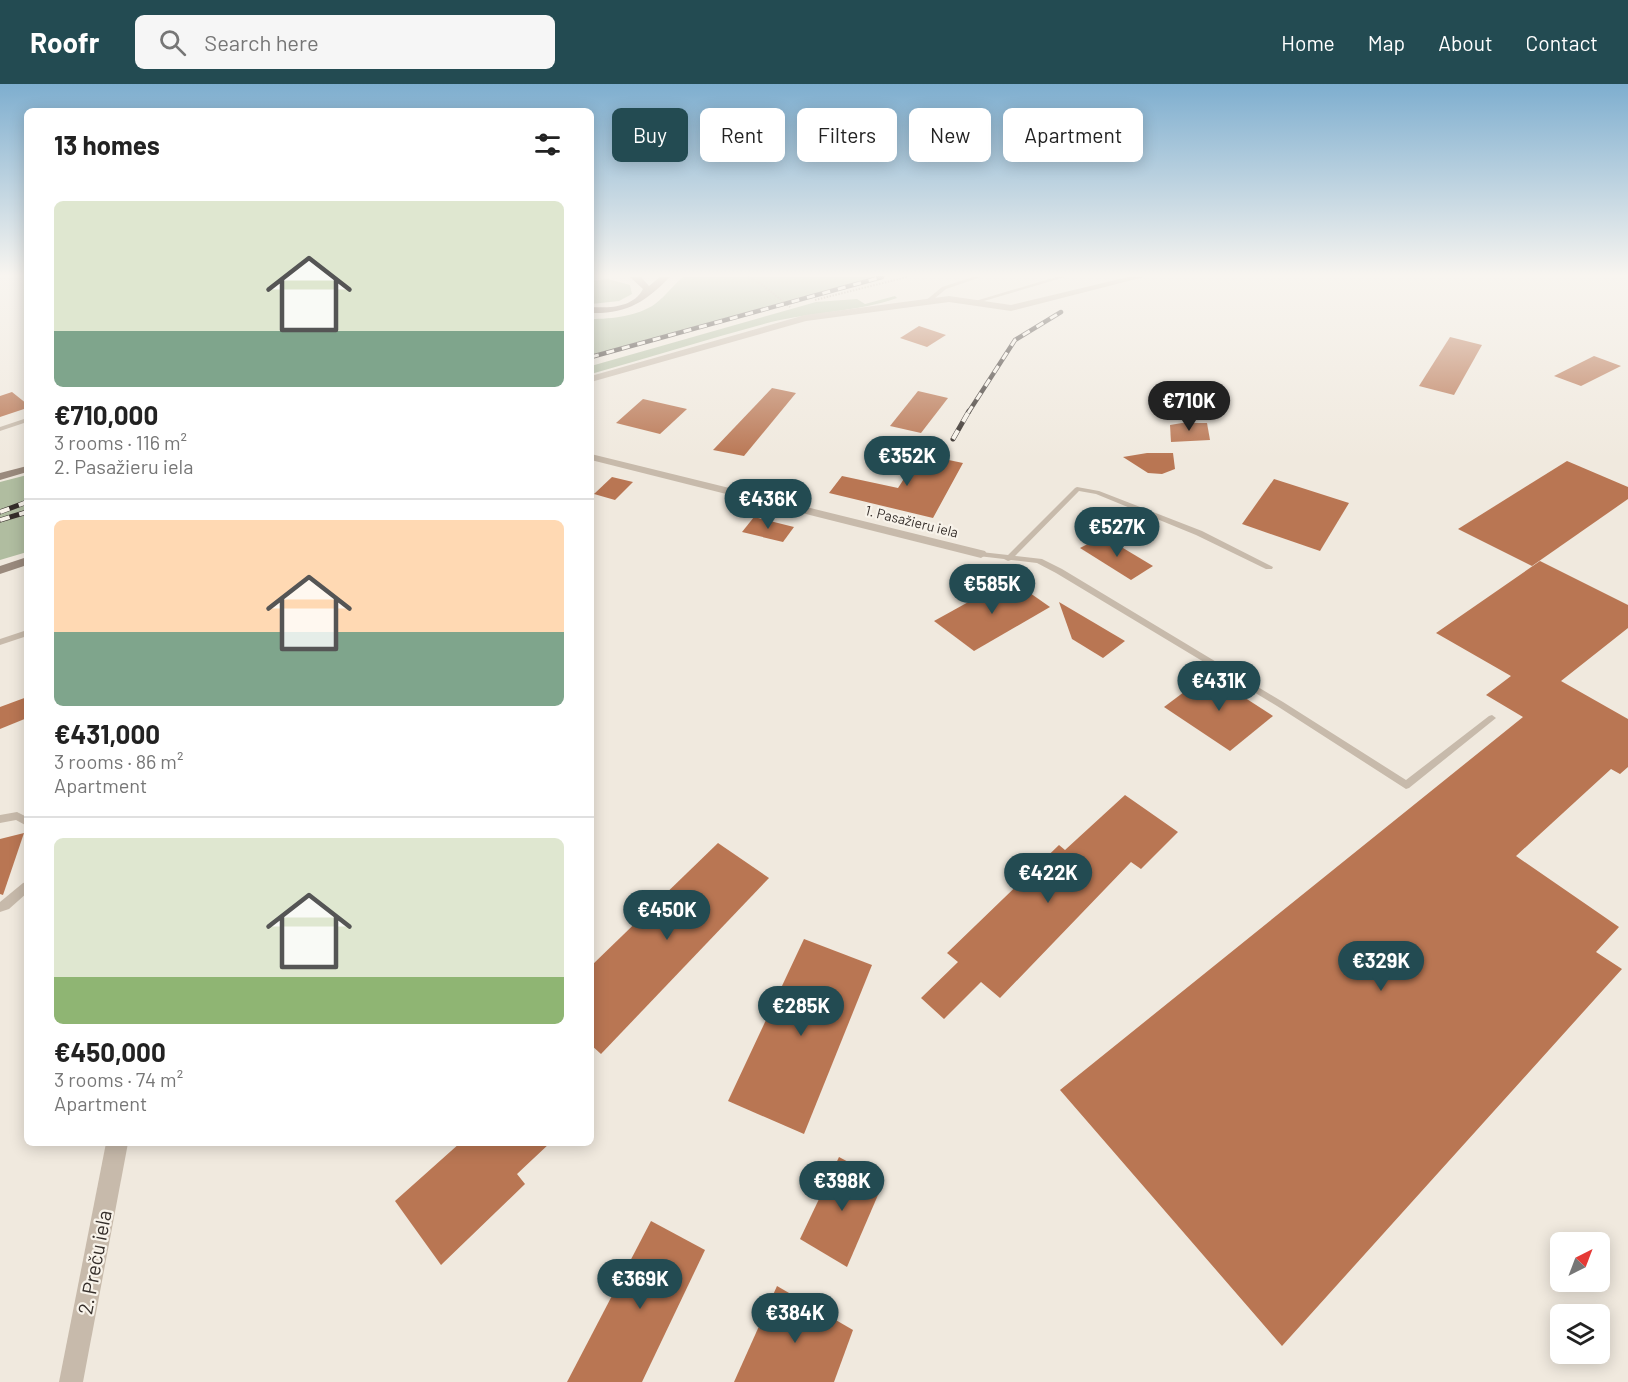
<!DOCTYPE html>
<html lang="en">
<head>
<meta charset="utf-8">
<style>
	body { margin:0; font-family:Barlow,sans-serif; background:#f6f6f6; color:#222; height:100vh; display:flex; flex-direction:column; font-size:22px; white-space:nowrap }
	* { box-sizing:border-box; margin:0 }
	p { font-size:20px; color:#767676 }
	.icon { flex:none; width:33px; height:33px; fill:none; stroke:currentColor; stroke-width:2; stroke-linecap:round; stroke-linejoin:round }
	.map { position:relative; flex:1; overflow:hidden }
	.sheet { position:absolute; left:24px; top:24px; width:570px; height:1038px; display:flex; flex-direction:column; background:#fff; border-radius:9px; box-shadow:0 3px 15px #0003 }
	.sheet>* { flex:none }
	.top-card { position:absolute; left:612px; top:24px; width:570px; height:54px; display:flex; gap:12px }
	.needle { width:39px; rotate:42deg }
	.buttons { position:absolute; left:1550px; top:1148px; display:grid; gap:12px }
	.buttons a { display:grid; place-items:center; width:60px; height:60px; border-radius:9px; background:#fff; box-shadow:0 3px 15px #0003; font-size:30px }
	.price { position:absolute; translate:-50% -51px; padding:0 14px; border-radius:21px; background:#234b52; color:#fff; font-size:20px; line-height:39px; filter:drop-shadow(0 2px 3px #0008) }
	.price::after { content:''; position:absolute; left:50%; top:36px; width:18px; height:14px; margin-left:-9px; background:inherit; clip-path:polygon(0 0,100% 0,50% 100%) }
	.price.active { background:#222; color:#fff }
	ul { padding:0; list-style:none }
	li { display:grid; align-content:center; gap:12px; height:318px; padding:0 30px }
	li+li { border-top:2px solid #e0e0e0 }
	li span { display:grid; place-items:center; height:186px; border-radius:9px; color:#555 }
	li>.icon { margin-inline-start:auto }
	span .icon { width:108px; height:108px; fill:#fffc; stroke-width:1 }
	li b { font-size:26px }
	h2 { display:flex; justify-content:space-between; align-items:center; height:72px; padding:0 30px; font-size:26px }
	.pill { padding:0 21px; border-radius:9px; background:#fff; box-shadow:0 3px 15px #0003; font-size:21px; line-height:54px }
	.pill.active { background:#234b52; color:#fff }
	header { display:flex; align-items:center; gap:36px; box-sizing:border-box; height:84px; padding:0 30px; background:#234b52; color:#fff }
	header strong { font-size:28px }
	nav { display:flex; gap:33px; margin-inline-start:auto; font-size:21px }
	.search { width:420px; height:54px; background:#f6f6f6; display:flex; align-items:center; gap:15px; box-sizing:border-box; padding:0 21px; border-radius:9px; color:#767676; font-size:22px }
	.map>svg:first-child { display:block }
	.green { fill:#b0bda0 }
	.building { fill:#b97653 }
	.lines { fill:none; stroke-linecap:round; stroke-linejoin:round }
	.path { stroke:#b2a596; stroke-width:2; stroke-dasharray:1.5 1.5; stroke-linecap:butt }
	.lane { fill:#c7baab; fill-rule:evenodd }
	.street { fill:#c7baab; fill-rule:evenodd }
	.secondary { fill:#9a8a7d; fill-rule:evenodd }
	.rail-far1-casing { stroke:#352e2a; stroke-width:4.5 }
	.rail-casing { stroke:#352e2a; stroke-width:5 }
	.rail-far1 { stroke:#f8f3ea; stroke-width:3; stroke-dasharray:8; stroke-linecap:butt }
	.rail { stroke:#f8f3ea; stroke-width:4; stroke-dasharray:10; stroke-linecap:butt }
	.labels { text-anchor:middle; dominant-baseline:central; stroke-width:4.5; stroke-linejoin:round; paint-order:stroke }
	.far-street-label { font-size:14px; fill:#352e2a; stroke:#f8f3ea }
	.near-street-label { font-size:20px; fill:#352e2a; stroke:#f8f3ea }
</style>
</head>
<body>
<header>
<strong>Roofr</strong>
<div class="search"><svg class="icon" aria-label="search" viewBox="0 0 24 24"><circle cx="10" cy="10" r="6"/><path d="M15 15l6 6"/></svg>Search here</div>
<nav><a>Home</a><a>Map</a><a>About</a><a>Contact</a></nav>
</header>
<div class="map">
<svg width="1628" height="1298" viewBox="0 0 1628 1298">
	<rect width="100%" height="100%" fill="#f0e9de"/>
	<g class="green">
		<path d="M683,193H875L591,271V235C612,235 638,232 655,220C666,212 673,201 683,193Z"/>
		<path d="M608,195L630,201L632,210L619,217L591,220V197Z"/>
		<path d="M895,212L897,214C857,228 813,228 771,238C711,254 651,273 591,290V282L816,218L857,215L865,220Z"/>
		<path d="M27,391V468L0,476V398Z"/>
	</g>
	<g class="building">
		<path d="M919,242L946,251L927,263L900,254Z"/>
		<path d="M1450,253L1482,261L1454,311L1419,302Z"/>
		<path d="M1594,272L1621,282L1581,302L1554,292Z"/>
		<path d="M772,304L796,309L744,372L713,366Z"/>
		<path d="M918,307L948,314L921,349L890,342Z"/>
		<path d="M12,308L27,320V324L0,333V312Z"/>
		<path d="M643,315L687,325L660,350L616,339Z"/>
		<path d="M1182,339H1207L1210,356L1171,358L1170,341Z"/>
		<path d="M1147,369H1173L1175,385L1162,390L1148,389L1123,373Z"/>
		<path d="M920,370L963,379L933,434L829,409L842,392L898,404Z"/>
		<path d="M1567,377L1628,403V415L1532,482L1458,445Z"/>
		<path d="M612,393L633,398L615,416L594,410Z"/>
		<path d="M1274,395L1349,419L1320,467L1242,440Z"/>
		<path d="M754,433L794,443L783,458L742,448Z"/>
		<path d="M1103,452L1153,482L1131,496L1080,464Z"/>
		<path d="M1540,477L1628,521V544L1561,597L1628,635V683L1620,690L1611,685L1516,772L1619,843L1596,868L1622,885L1282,1262L1060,1006L1523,633L1486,611L1511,592L1436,549Z"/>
		<path d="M1010,495L1050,523L974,567L934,537Z"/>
		<path d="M1059,518L1125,557L1103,574L1072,555Z"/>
		<path d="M1208,590L1273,632L1230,667L1164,623Z"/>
		<path d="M27,613V634L0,645V623Z"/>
		<path d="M1125,711L1178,748L1141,785L1131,778L1000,914L981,898L944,935L921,914L958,878L947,869L1059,761L1065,766Z"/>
		<path d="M24,749L3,811L0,810V755Z"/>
		<path d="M718,759L769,794L601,970L591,961V882Z"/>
		<path d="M804,855L872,881L804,1050L728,1017Z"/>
		<path d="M460,1059H550L517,1090L525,1100L441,1181L395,1117Z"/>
		<path d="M839,1073L884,1097L847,1183L800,1155Z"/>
		<path d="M651,1137L705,1166L642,1298H567Z"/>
		<path d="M777,1202L853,1246L834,1298H734Z"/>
	</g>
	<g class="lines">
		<g class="path">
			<path d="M748,193L760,199L790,223"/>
			<path d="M815,216L907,193"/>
		</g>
		<g class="lane">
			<path d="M973,193H981L946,205L929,219L924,218L942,203Z"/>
			<path d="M1056,193H1065L977,219L972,218Z"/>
			<path d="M27,334V338L0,347V343Z"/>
			<path d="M1077,403L1099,407L1202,447L1273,483L1272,485H1266L1196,451L1096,410L1079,407L1015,472L1042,475L1062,485L1283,618L1406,696L1489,632L1492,631L1496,634L1409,704L1406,705L1277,622L1056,489L1037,479L1011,476L1008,477L1004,475L978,472L977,470L981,468L1008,471L1075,404Z"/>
			<path d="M27,546V552L0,561V555Z"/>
			<path d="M17,728L27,733V742L16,736L0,739V731Z"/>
			<path d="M27,798V809L9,825L0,828V818L23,799Z"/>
		</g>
		<g class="street">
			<path d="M1128,193H1144L1011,227L949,218L806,237L591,298V292L805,231L949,212L1011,221Z"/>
			<path d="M591,370L985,467L987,470L981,474L591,376Z"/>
			<path d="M106,1059H128L83,1298H59Z"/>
		</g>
		<g class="secondary">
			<path d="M630,193H641L649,202L660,193H670C645,218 627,230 591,229V223C609,224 633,224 643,205Z"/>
			<path d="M27,382V388L0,396V389Z"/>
			<path d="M27,473V481L0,490V482Z"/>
		</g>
		<defs>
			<g id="rail-far1">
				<path d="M591,273L882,193"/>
				<path d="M968,329L1015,256L1061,228"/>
			</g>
			<g id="rail">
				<path d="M953,355L969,327"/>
				<path d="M0,428L27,418"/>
				<path d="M0,436L27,428"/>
			</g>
		</defs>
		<use href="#rail-far1" class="rail-far1-casing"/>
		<use href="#rail" class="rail-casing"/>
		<use href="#rail-far1" class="rail-far1"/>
		<use href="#rail" class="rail"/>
	</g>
	<linearGradient id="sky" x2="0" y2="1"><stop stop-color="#7eaecf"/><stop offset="0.51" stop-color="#f8f5f0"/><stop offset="1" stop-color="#f8f5f0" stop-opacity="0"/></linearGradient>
	<rect width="1628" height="375" fill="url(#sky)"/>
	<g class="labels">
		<g class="far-street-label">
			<text transform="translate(912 437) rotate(14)">1. Pasažieru iela</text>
		</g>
		<g class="near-street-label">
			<text transform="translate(94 1178) rotate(-79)">2. Preču iela</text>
		</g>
	</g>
</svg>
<div class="buttons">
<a><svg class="needle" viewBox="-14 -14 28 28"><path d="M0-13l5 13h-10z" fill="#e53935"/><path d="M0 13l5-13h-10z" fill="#767676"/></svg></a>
<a><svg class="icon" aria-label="layers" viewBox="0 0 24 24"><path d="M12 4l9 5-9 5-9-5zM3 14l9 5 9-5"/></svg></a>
</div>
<b class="price active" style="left:1189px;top:348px">€710K</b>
<b class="price" style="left:907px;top:403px">€352K</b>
<b class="price" style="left:768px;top:446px">€436K</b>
<b class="price" style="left:1117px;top:474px">€527K</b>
<b class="price" style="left:992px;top:531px">€585K</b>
<b class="price" style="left:1219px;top:628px">€431K</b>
<b class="price" style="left:1048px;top:820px">€422K</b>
<b class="price" style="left:667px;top:857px">€450K</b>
<b class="price" style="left:1381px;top:908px">€329K</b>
<b class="price" style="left:801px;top:953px">€285K</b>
<b class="price" style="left:842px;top:1128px">€398K</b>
<b class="price" style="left:640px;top:1226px">€369K</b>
<b class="price" style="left:795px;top:1260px">€384K</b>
<div class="top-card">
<a class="pill active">Buy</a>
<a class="pill">Rent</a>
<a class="pill">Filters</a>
<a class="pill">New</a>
<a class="pill">Apartment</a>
</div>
<section class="sheet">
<h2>13 homes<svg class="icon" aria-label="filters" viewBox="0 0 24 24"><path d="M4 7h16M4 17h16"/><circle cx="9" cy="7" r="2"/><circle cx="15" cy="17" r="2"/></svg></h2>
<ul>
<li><span style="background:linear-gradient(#dfe7d0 70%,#7fa58c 0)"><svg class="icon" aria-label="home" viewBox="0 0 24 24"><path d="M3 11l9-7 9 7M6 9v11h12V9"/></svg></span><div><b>€710,000</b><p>3 rooms · 116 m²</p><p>2. Pasažieru iela</p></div></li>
<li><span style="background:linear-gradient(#ffd9b3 60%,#7fa58c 0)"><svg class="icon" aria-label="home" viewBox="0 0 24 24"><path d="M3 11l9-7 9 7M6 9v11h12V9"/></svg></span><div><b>€431,000</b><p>3 rooms · 86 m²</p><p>Apartment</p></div></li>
<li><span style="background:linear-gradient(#dfe7d0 75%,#8fb573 0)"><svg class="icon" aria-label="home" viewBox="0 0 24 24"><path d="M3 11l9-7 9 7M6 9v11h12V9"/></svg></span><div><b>€450,000</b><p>3 rooms · 74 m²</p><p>Apartment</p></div></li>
</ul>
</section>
</div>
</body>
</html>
